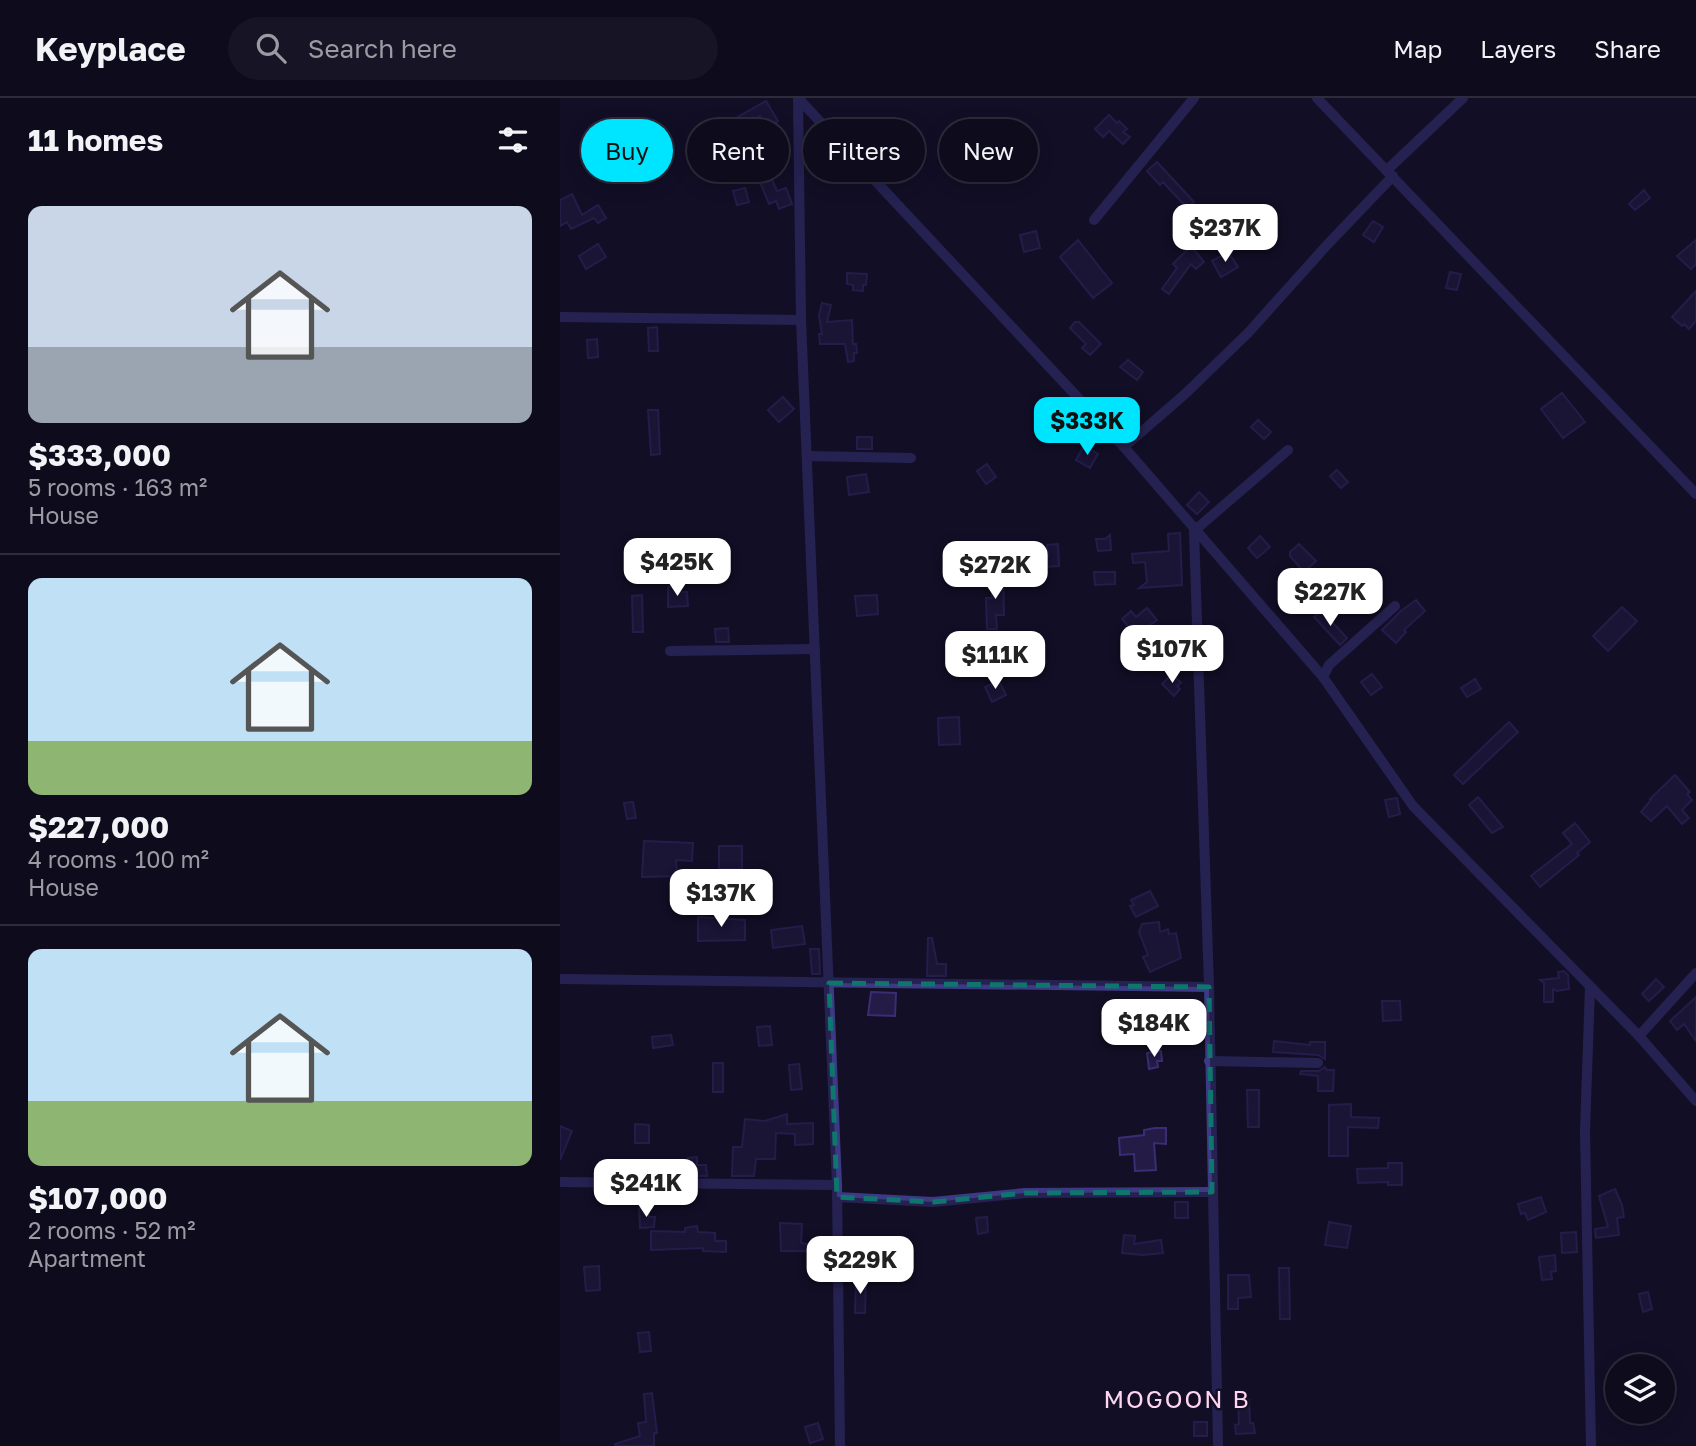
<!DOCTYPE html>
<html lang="en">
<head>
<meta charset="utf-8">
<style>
	body { margin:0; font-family:"Golos Text",sans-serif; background:#171425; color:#f1f3f6; height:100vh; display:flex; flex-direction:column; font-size:26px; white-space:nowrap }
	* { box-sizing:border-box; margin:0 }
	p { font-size:23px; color:#9b9ba3 }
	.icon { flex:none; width:38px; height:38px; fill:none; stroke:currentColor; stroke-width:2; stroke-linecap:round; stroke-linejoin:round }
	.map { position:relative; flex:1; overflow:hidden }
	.side { display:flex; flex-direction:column; background:#0e0b1c; width:560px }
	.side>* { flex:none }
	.guide { position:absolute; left:21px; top:21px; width:665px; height:63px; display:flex; gap:14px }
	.fabs { position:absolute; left:1045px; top:1256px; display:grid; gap:14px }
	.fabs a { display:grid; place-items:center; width:70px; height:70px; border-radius:50%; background:#0e0b1c; box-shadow:0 4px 18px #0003,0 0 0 2px #2e2b3b; font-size:35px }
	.price { position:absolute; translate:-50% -60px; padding:0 16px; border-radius:14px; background:#fff; color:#222; font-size:23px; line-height:46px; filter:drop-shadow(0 2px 4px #0008) }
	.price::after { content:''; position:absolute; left:50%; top:42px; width:21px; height:16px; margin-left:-10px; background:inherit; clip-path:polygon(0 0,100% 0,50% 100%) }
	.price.selected { background:#00e5ff; color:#111 }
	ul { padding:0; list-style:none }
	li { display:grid; align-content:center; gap:14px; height:371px; padding:0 28px }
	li+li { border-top:2px solid #2e2b3b }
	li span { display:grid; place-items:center; height:217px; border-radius:14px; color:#555 }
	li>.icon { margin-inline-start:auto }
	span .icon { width:126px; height:126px; fill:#fffc; stroke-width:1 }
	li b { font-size:30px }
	h2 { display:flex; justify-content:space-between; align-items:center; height:84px; padding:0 28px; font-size:30px }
	.chip { padding:0 24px; border-radius:32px; background:#0e0b1c; box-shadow:0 4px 18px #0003,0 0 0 2px #2e2b3b; font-size:24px; line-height:63px }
	.chip.selected { background:#00e5ff; color:#111 }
	header { display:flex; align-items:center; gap:42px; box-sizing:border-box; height:98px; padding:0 35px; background:#0e0b1c; border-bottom:2px solid #2e2b3b }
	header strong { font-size:33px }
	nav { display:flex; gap:38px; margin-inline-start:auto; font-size:24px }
	.search { width:490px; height:63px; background:#171425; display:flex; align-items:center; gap:18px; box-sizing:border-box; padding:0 24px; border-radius:38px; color:#9b9ba3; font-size:26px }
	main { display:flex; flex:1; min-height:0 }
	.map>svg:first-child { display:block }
	.building { fill:#241b47; stroke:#3b2d73; stroke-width:2 }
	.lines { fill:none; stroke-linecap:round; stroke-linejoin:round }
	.street { stroke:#3d3a85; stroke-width:10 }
	.marked { fill:none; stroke:#0f766e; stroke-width:5; stroke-dasharray:14 9; stroke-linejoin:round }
	.labels { text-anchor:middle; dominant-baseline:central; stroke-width:5; stroke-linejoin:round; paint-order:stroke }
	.quarter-label { font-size:24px; letter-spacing:2px; fill:#ffd6f0; stroke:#130f26 }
</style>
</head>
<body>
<header>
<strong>Keyplace</strong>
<div class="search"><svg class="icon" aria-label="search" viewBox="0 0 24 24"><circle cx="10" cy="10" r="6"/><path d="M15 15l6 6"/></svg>Search here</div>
<nav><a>Map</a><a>Layers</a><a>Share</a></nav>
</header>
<main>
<section class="side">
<h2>11 homes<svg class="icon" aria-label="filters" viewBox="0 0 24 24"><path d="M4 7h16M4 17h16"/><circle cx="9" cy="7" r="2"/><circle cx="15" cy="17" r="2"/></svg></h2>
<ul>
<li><span style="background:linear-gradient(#c9d6e8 65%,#9aa5b1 0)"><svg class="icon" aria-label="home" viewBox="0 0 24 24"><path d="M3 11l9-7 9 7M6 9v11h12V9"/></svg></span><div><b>$333,000</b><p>5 rooms · 163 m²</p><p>House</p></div></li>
<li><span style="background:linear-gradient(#bfe0f5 75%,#8fb573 0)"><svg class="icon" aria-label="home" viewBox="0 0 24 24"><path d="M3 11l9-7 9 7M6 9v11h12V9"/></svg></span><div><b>$227,000</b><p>4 rooms · 100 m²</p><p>House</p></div></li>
<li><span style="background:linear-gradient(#bfe0f5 70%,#8fb573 0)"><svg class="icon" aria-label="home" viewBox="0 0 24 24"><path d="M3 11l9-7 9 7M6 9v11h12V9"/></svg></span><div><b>$107,000</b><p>2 rooms · 52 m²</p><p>Apartment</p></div></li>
</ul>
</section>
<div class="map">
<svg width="1136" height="1348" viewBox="0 0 1136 1348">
	<rect width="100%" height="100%" fill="#130f26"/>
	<g class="building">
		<path d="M206,3L218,23L207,30L200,18L181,31L174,21Z"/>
		<path d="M549,17L557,25L559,23L567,31L563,34L570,39L563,46L549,33L543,39L535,31Z"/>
		<path d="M42,56L52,68L41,77L31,65Z"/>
		<path d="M597,64L634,104L627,110L603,84L600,87L587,73Z"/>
		<path d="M211,79L217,93L226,90L232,106L219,111L216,103L209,106L200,84Z"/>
		<path d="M185,90L189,104L177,107L173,93Z"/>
		<path d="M1084,92L1090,100L1075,112L1069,106Z"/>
		<path d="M12,96L22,117L38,107L46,120L38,125L34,120L11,131L7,124L0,128V102Z"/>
		<path d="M813,123L823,129L814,144L803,137Z"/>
		<path d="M476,133L480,150L464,154L460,137Z"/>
		<path d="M518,142L552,185L533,200L500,159Z"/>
		<path d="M1136,142V166L1131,171L1117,158Z"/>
		<path d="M38,146L46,159L26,171L19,158Z"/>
		<path d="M631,148L644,164L636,171L631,166L609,196L602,191L617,170L613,166Z"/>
		<path d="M668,154L678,169L661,179L652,163Z"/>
		<path d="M890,174L901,176L897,192L886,190Z"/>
		<path d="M287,175L307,176L306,187H303V193L293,192V187L287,186Z"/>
		<path d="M1136,193V223L1129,231L1124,226L1122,228L1112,219Z"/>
		<path d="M262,205L271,207L267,224L292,222L293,246H296L297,255H294V263L288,264L285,246H260L259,236H262L259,217Z"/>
		<path d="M515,224H519L541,246L530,257L522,250L526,246L510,230Z"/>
		<path d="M97,229L98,253H89L88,230Z"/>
		<path d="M37,241L38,259L28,260L27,242Z"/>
		<path d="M568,262L583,274L577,282L560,269Z"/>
		<path d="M1002,295L1025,324L1003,340L981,311Z"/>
		<path d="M223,299L234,311L219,324L208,312Z"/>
		<path d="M88,312H98L100,356L91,357Z"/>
		<path d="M698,322L711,334L704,341L691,329Z"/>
		<rect x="297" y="339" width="15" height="12"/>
		<path d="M524,347L538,356L530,370L516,362Z"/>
		<path d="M427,366L436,379L426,386L417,373Z"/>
		<path d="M777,372L788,384L781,390L770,378Z"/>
		<path d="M306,376L309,394L289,397L287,379Z"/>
		<path d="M639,394L649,404L637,416L627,407Z"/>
		<path d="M620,435L622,487L579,490L587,484L585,464L573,465L572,456L609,453L608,436Z"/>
		<path d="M550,437L551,452L538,453L536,441H545Z"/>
		<path d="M700,438L710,449L697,460L688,450Z"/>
		<path d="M498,446L499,468L484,469V460L488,459L487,447Z"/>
		<path d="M739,446L756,463L744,474L730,458V454Z"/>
		<path d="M534,474H555V486L535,487Z"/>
		<path d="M432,475H443L444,517H436L437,531H427L426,500H432Z"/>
		<path d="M791,483L804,498L794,507L782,492Z"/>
		<path d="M118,488V494H127L128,508L108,509V489Z"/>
		<path d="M82,497L83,534H73L72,498Z"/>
		<path d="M317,497L318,516L297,518L295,498Z"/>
		<path d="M856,502L865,513L844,532L846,534L836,545L822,532L841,513Z"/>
		<path d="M1062,509L1077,523L1048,553L1033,538Z"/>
		<path d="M587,510L597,522L589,528L594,535L582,544L562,521L571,513L576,519Z"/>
		<path d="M761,512L787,540L780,547L754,519Z"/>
		<path d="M168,530L169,544H156L155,531Z"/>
		<path d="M612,576L621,585L617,588L620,591L614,598L602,586Z"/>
		<path d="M812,576L822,589L811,597L801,584Z"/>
		<path d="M915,581L921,591L907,599L901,590Z"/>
		<path d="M439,583L446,597L432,604L425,589Z"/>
		<path d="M399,619L400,646L379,647L378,620Z"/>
		<path d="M949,624L958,634L903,686L894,677Z"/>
		<path d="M1115,677L1130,694L1127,696L1132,702L1122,712L1129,720L1122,726L1107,708L1091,723L1081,714L1091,702L1090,701Z"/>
		<path d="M918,699L943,729L932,735L909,707Z"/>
		<path d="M837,700L840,716L829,719L825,702Z"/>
		<path d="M73,704L76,720L67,721L64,705Z"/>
		<path d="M1015,725L1030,744L1017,755L1019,757L980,789L971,778L1012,746L1003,735Z"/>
		<path d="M84,743L133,745L132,763L116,762L117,778L82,779Z"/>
		<rect x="159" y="748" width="23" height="23"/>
		<path d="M590,793L598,808L576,819L570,808L574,807L571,802Z"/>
		<path d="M138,819L185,822V842L138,843Z"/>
		<path d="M599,824L600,834L608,831L609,836L616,835L621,860L590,874L583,859L588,857L579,834L582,826Z"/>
		<path d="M242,828L245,846L213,850L211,832Z"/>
		<path d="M368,840H372L377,866H386V878H367Z"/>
		<path d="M250,851H259L260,876H252Z"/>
		<path d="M1004,873L1008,877L1009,891L997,893L993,891V904H984V885L980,882L999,880L998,874Z"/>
		<path d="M1096,881L1104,889L1089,903L1082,896Z"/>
		<path d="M311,894L336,895L335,918L308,917Z"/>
		<path d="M1136,899V943L1124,926L1117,932L1110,923Z"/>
		<path d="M822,903H840L841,922L823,923Z"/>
		<path d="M210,928L212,947L199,948L197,929Z"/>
		<path d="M111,937L113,947L93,950L92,939Z"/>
		<path d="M714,943L750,947V944H765V961L758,957L713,954Z"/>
		<path d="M601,953L602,963H597L598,969L589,971L587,955Z"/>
		<rect x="153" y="965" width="10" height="29"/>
		<path d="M239,966L242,991L231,992L229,967Z"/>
		<path d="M765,969L767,972H774L773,993H758V978L740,976L741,973H759Z"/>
		<path d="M687,992H699V1029H688Z"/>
		<path d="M791,1006V1019L819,1020L818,1030L788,1029V1058H769V1007Z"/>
		<path d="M227,1016V1026L253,1025V1046L235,1047V1036L216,1035L215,1061H196L194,1078H172L173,1049H182L185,1021L205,1023Z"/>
		<path d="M75,1026L89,1027V1045H75Z"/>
		<path d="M0,1028L12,1033L0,1062Z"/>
		<path d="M595,1030H606V1046L594,1045L596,1072L575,1073L574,1056L560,1057L559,1040L584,1037V1032Z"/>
		<path d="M137,1059V1067H146L147,1078H128V1060Z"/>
		<path d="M828,1065H842V1087H828V1084L798,1085L797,1071L828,1070Z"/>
		<path d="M1055,1091L1062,1107L1064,1119L1057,1120L1059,1137L1036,1140L1035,1131L1048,1129L1039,1098Z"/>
		<path d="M981,1099L986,1114L968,1122L965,1115L961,1116L958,1106Z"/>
		<rect x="615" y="1104" width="13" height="16"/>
		<path d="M79,1110H88L89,1119H95L94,1129L80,1130Z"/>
		<path d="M427,1119L428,1134L418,1136L416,1120Z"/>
		<path d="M769,1124L791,1128L787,1150L765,1147Z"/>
		<path d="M220,1125L242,1126L241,1145L261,1148L260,1153H221Z"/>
		<path d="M137,1128L138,1134L155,1135V1143H166V1154L143,1153V1150L91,1152V1133L125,1134V1130Z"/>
		<path d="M1016,1134L1017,1154L1002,1155L1001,1135Z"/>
		<path d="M564,1137L575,1138L574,1146L601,1142L603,1155L583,1157L562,1155Z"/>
		<path d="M995,1157L996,1173L991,1174L992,1181L982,1182L979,1159Z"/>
		<path d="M39,1168L40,1192L26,1193L24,1169Z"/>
		<path d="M719,1170H729L730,1221H720Z"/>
		<path d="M668,1177H689L691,1199L678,1200V1211H668Z"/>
		<path d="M296,1182H306L305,1215H295Z"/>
		<path d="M1088,1194L1092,1211L1083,1214L1079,1196Z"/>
		<path d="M89,1234L91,1253L80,1254L78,1235Z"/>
		<path d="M92,1295L97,1335H94V1348H56L55,1346L80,1338L78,1325L86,1324L84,1296Z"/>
		<path d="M678,1302H689L690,1325H693L695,1335L676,1336L675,1327L679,1326Z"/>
		<rect x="634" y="1324" width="13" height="14"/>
		<path d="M258,1325L263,1341L250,1345L245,1329Z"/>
	</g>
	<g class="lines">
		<g class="street">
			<path d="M238,0L241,222L277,1087L280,1348"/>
			<path d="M238,0L564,349L763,579L853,708L1079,938L1136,1003"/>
			<path d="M757,0L1136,396"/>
			<path d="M827,72L903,0"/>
			<path d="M534,122L634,0"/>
			<path d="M0,219L241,222"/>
			<path d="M564,349L625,296L688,235L767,147L833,78"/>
			<path d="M247,358L351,360"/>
			<path d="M110,553L255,551"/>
			<path d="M763,579L769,567L835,508"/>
			<path d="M0,881L649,889"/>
			<path d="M1030,889L1025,1033L1031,1348"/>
			<path d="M1079,938L1136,875"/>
			<path d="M649,963L758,965"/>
			<path d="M0,1084L277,1087"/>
			<path d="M277,1099L373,1104L465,1095L652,1094"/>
			<path d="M658,1348L649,889L634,433L728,352"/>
		</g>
	</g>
	<path d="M0 0H1136V1348H0ZM269,885L649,889L652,1094L465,1095L373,1104L277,1099Z" fill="#130f26" fill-opacity=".55" fill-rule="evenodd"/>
	<path class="marked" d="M269,885L649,889L652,1094L465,1095L373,1104L277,1099Z"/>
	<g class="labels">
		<g class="quarter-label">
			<text x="617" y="1300">MOGOON B</text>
		</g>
	</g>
</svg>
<div class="fabs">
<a><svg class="icon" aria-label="layers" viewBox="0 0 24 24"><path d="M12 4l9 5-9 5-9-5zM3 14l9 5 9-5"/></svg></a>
</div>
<b class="price" style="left:665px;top:166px">$237K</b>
<b class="price selected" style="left:527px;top:359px">$333K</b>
<b class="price" style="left:117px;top:500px">$425K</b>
<b class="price" style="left:435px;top:503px">$272K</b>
<b class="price" style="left:770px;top:530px">$227K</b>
<b class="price" style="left:612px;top:587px">$107K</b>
<b class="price" style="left:435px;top:593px">$111K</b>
<b class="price" style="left:161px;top:831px">$137K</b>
<b class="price" style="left:594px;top:961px">$184K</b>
<b class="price" style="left:86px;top:1121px">$241K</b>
<b class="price" style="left:300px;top:1198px">$229K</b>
<div class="guide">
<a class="chip selected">Buy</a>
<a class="chip">Rent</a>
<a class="chip">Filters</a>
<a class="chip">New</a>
</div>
</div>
</main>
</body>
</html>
